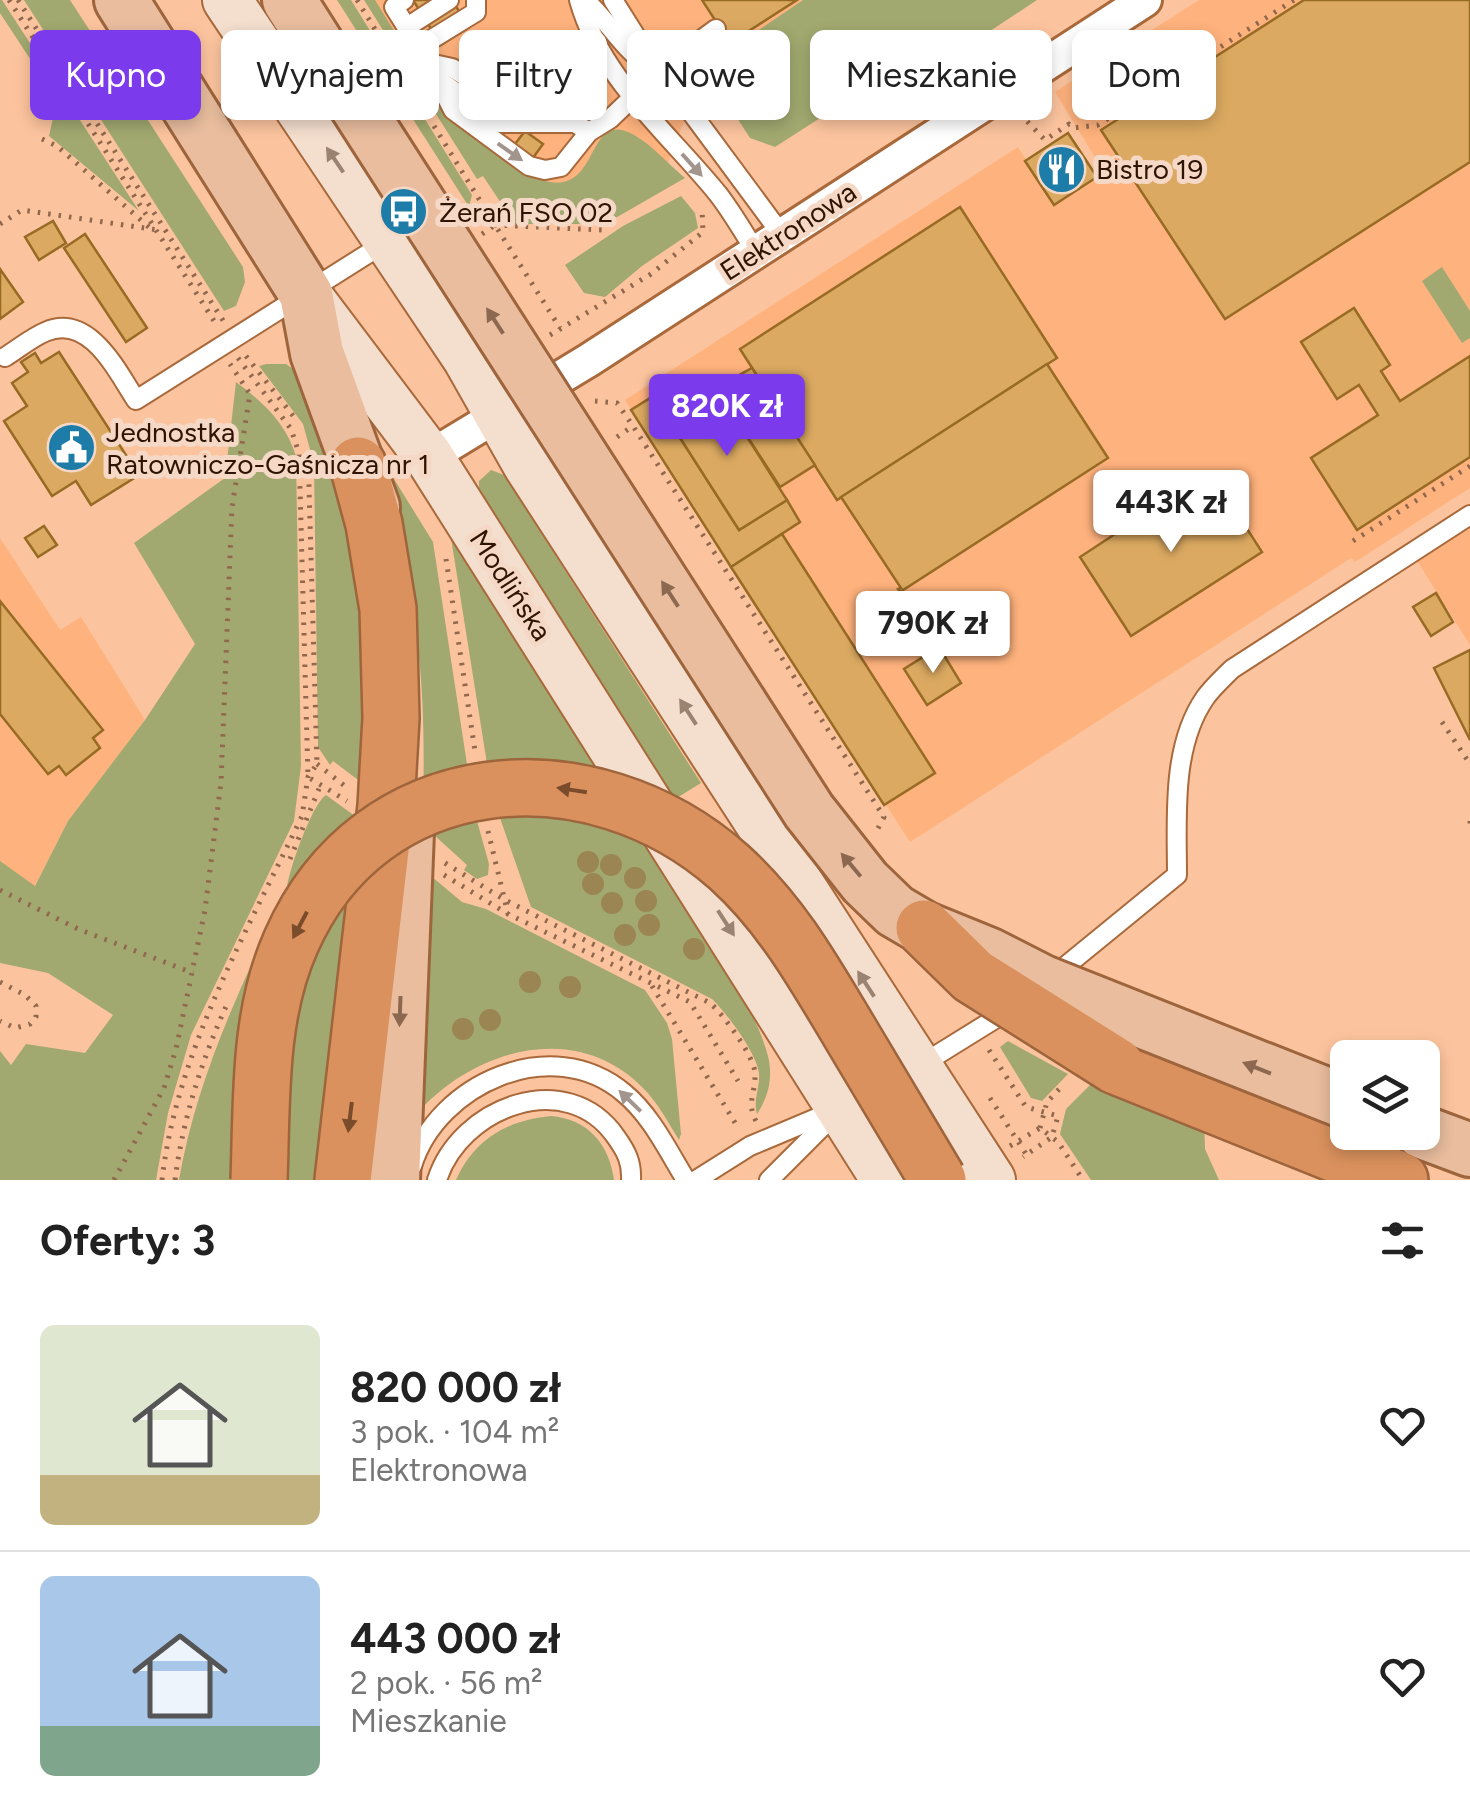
<!DOCTYPE html>
<html lang="pl">
<head>
<meta charset="utf-8">
<style>
	body { margin:0; font-family:Figtree,sans-serif; background:#f2f2f2; color:#222; height:100vh; display:flex; flex-direction:column; font-size:38px; white-space:nowrap }
	* { box-sizing:border-box; margin:0 }
	p { font-size:32px; color:#767676 }
	.icon { flex:none; width:55px; height:55px; fill:none; stroke:currentColor; stroke-width:2; stroke-linecap:round; stroke-linejoin:round }
	.map { position:relative; height:1180px; overflow:hidden }
	.sheet { display:flex; flex-direction:column; background:#fff; flex:1 }
	.sheet>* { flex:none }
	.hud { position:absolute; left:30px; top:30px; width:1410px; height:90px; display:flex; gap:20px }
	.controls { position:absolute; left:1330px; top:1040px; display:grid; gap:20px }
	.controls a { display:grid; place-items:center; width:110px; height:110px; border-radius:15px; background:#fff; box-shadow:0 5px 15px #0003; font-size:50px }
	.price { position:absolute; translate:-50% -85px; padding:0 22px; border-radius:10px; background:#fff; color:#222; font-size:32px; line-height:65px; filter:drop-shadow(0 2px 5px #0008) }
	.price::after { content:''; position:absolute; left:50%; top:60px; width:30px; height:22px; margin-left:-15px; background:inherit; clip-path:polygon(0 0,100% 0,50% 100%) }
	.price.current { background:#7c3aed; color:#fff }
	ul { padding:0; list-style:none }
	li { display:flex; align-items:center; gap:30px; height:250px; padding:0 40px }
	li+li { border-top:2px solid #e0e0e0 }
	li span { display:grid; place-items:center; flex:none; width:280px; height:200px; border-radius:15px; color:#555 }
	li>.icon { margin-inline-start:auto }
	span .icon { width:120px; height:120px; fill:#fffc; stroke-width:1 }
	li b { font-size:42px }
	h2 { display:flex; justify-content:space-between; align-items:center; height:120px; padding:0 40px; font-size:42px }
	.tag { padding:0 35px; border-radius:15px; background:#fff; box-shadow:0 5px 15px #0003; font-size:35px; line-height:90px }
	.tag.current { background:#7c3aed; color:#fff }
	.map>svg:first-child { display:block }
	.built { fill:#feb27d }
	.green { fill:#a1a970 }
	.building { fill:#dba961; stroke:#986b25; stroke-width:2.5 }
	.lines { fill:none; stroke-linecap:round; stroke-linejoin:round }
	.service-casing { stroke:#a9693b; stroke-width:22 }
	.minor-casing { stroke:#a9693b; stroke-width:38 }
	.secondary-casing { stroke:#a9693b; stroke-width:52 }
	.primary-casing { stroke:#9e653d; stroke-width:58 }
	.motorway-casing { stroke:#9e653d; stroke-width:60 }
	.path { stroke:#91684d; stroke-width:5; stroke-dasharray:2.5 8; stroke-linecap:butt }
	.service { stroke:#fff; stroke-width:18 }
	.minor { stroke:#fff; stroke-width:32 }
	.secondary { stroke:#f4dece; stroke-width:48 }
	.primary { stroke:#e9bd9e; stroke-width:52 }
	.motorway { stroke:#da915d; stroke-width:55 }
	.primary-bridge-casing { stroke:#9e653d; stroke-width:58; stroke-linecap:butt }
	.motorway-bridge-casing { stroke:#9e653d; stroke-width:60; stroke-linecap:butt }
	.primary-bridge { stroke:#e9bd9e; stroke-width:52 }
	.motorway-bridge { stroke:#da915d; stroke-width:55 }
	.tree { fill:#9b8552 }
	.oneway { fill:#a1958d }
	.oneway2 { fill:#9b8372 }
	.oneway3 { fill:#8c6850 }
	.oneway4 { fill:#7b4c2b }
	.labels { text-anchor:middle; dominant-baseline:central; stroke-width:10; stroke-linejoin:round; paint-order:stroke }
	.poi-label { font-size:28px; fill:#2e1402; stroke:#f5d8c5; text-anchor:start }
	.street-label { font-size:28px; fill:#2e1402; stroke:#f5d8c5 }
</style>
</head>
<body>
<div class="map">
<svg width="1470" height="1180" viewBox="0 0 1470 1180">
	<rect width="100%" height="100%" fill="#fcc49e"/>
	<g class="built">
		<path d="M367,0H803L705,67L666,168L585,218L433,107Z"/>
		<path d="M1199,0H1470V488L1355,562L1351,558L910,842L625,400L1018,147L1054,205L1104,172L1055,92Z"/>
		<path d="M1470,525V645L1416,559Z"/>
		<path d="M0,538L60,630L81,617L145,720L68,821L34,887L0,861Z"/>
	</g>
	<g class="green">
		<path d="M0,0H2L139,211L49,136L57,100L0,13Z"/>
		<path d="M24,0H70L243,267L245,282L236,306L224,311Z"/>
		<path d="M337,0H351L472,195L469,207Z"/>
		<path d="M364,0H375L439,104L542,180C600,198 585,114 628,132C649,141 668,164 685,178L605,224H515L483,176L477,179Z"/>
		<path d="M803,0H1037L957,53L956,76L932,92L904,83L876,101L856,95L775,147L750,138L704,67Z"/>
		<path d="M681,196L695,213L698,228L642,266L605,297L584,293L565,265L623,226Z"/>
		<path d="M1442,267L1470,311V338L1462,343L1422,281Z"/>
		<path d="M266,364H286L303,376L361,563L370,789L333,761L330,765L318,747L314,464L303,424L259,366Z"/>
		<path d="M236,382C263,402 286,423 296,456L301,766L294,821L191,1035L168,1113L156,1180H0V1051L11,1065L26,1044L85,1053L113,1015L48,973L0,963V861L35,886L68,821L145,720L195,644L134,543L225,478Z"/>
		<path d="M381,458L433,542L474,810L489,864L488,875L477,879L464,870L467,865L423,825C424,763 425,701 417,640C409,579 394,518 381,458Z"/>
		<path d="M491,470L504,475L701,783L675,799L479,492V481Z"/>
		<path d="M451,538C524,654 597,770 670,886C699,933 753,999 768,1056C773,1077 769,1096 757,1114C753,1100 760,1088 759,1074C758,1055 726,1012 712,999L531,907L492,795Z"/>
		<path d="M326,795L359,819L325,1180H179C197,1076 242,984 287,888C289,870 312,804 326,795Z"/>
		<path d="M419,866L462,902L486,909L645,990L667,1023L672,1039L681,1134L679,1140C668,1122 658,1103 643,1088C577,1021 479,1048 421,1109Z"/>
		<path d="M1008,1041L1068,1074L1042,1101L1031,1098L1000,1047Z"/>
		<path d="M1091,1084L1204,1121L1205,1149L1219,1180H1091L1060,1134L1066,1109Z"/>
		<path d="M551,1116C588,1119 609,1144 614,1180H456C474,1139 508,1120 551,1116Z"/>
	</g>
	<g class="building">
		<path d="M413,0H452L469,27L441,45Z"/>
		<path d="M702,0H797L730,43Z"/>
		<path d="M1304,0H1470V162L1225,319L1101,130Z"/>
		<path d="M474,45L494,58L480,79L460,67Z"/>
		<path d="M501,87L519,100L505,119L487,107Z"/>
		<path d="M525,131L543,144L530,162L512,148Z"/>
		<path d="M1068,133L1097,177L1054,205L1025,161Z"/>
		<path d="M960,207L1057,358L837,500L740,349Z"/>
		<path d="M53,221L66,243L39,260L25,237Z"/>
		<path d="M85,234L147,328L126,342L64,248Z"/>
		<path d="M0,269L23,302L0,319Z"/>
		<path d="M1354,308L1390,365L1381,371L1400,401L1470,356V457L1357,530L1311,458L1378,415L1359,385L1337,399L1301,342Z"/>
		<path d="M59,352L139,475L91,505L76,481L52,496L4,421L27,406L12,383L28,372L21,362L35,353L41,363Z"/>
		<path d="M1047,364L1108,458L900,592L898,589L901,588L841,497Z"/>
		<path d="M752,368L815,465L780,487L716,388Z"/>
		<path d="M679,380L693,403L668,419L739,530L787,500L800,522L731,567L631,410Z"/>
		<path d="M716,388L787,500L739,530L668,419Z"/>
		<path d="M1211,473L1262,552L1131,636L1080,557L1144,515L1149,523L1154,519L1150,513Z"/>
		<path d="M44,526L57,545L38,557L25,538Z"/>
		<path d="M782,534L935,773L884,805L731,567Z"/>
		<path d="M1436,593L1453,622L1431,636L1413,607Z"/>
		<path d="M0,601L103,730L93,738L100,748L66,775L59,766L48,774L0,714Z"/>
		<path d="M939,647L961,683L927,705L904,669Z"/>
		<path d="M1470,650V740L1434,668Z"/>
	</g>
	<g class="lines">
		<defs>
			<g id="service">
				<path d="M404,0L394,7L429,63L453,110L529,166L545,170L561,167L589,132L610,119L632,98L646,64L642,46"/>
				<path d="M579,0C601,79 668,132 718,194C732,212 744,233 756,252"/>
				<path d="M585,0C607,20 622,47 646,64L675,59L716,29"/>
				<path d="M613,0L642,46L782,235"/>
				<path d="M407,27L449,0"/>
				<path d="M419,47L476,12V0"/>
				<path d="M429,63L452,68L477,83L515,85L589,132"/>
				<path d="M441,82L500,123H572"/>
				<path d="M5,357C18,349 31,338 45,332C89,312 117,371 136,400L388,241"/>
				<path d="M1051,978L1177,875C1177,819 1171,747 1205,698C1212,688 1223,678 1232,669L1470,515"/>
				<path d="M919,1066L1011,1009"/>
				<path d="M412,1166C437,1084 552,1032 624,1093C651,1115 668,1151 686,1180"/>
				<path d="M437,1180C460,1107 567,1066 616,1137C626,1151 632,1162 631,1180"/>
				<path d="M696,1180L750,1146L838,1109"/>
				<path d="M769,1180L836,1113"/>
			</g>
			<path id="minor" d="M429,457L589,360L1145,0"/>
			<g id="secondary">
				<path d="M227,0L467,358L527,464L991,1180"/>
				<path d="M306,294L429,457L886,1180"/>
			</g>
			<g id="primary">
				<path d="M121,0L306,294L317,353L373,507"/>
				<path d="M289,0L350,96"/>
				<path d="M1422,1132L1470,1150"/>
				<path d="M393,1180L408,807"/>
			</g>
			<g id="motorway">
				<path d="M1116,1066L1400,1180"/>
				<path d="M343,1180L386,806L391,718L388,609L374,524L358,465"/>
			</g>
		</defs>
		<use href="#service" class="service-casing"/>
		<use href="#minor" class="minor-casing"/>
		<use href="#secondary" class="secondary-casing"/>
		<use href="#primary" class="primary-casing"/>
		<use href="#motorway" class="motorway-casing"/>
		<g class="path">
			<path d="M9,0L216,324"/>
			<path d="M18,0L224,322"/>
			<path d="M357,0L426,112"/>
			<path d="M1020,114L1045,140L1069,124L1073,128L1098,125L1294,0"/>
			<path d="M434,126L495,225L602,230"/>
			<path d="M42,139L57,146L151,229"/>
			<path d="M0,224L22,210L158,230"/>
			<path d="M482,234L495,225L560,328"/>
			<path d="M550,335L651,274L703,232L702,209"/>
			<path d="M246,356L298,422"/>
			<path d="M238,358L291,429L299,453L308,777L347,801"/>
			<path d="M595,401L617,403L633,426L884,817L875,834"/>
			<path d="M617,437L633,426"/>
			<path d="M1353,541L1470,466"/>
			<path d="M446,559L475,751"/>
			<path d="M1442,722L1470,764"/>
			<path d="M317,764L346,787"/>
			<path d="M1470,821V830"/>
			<path d="M488,831L508,914"/>
			<path d="M290,859L321,784"/>
			<path d="M445,863L505,900L710,1003C723,1014 754,1056 755,1073C756,1092 746,1103 756,1121"/>
			<path d="M444,875L508,914L690,1002L738,1081"/>
			<path d="M0,890L78,929L193,973"/>
			<path d="M0,982L25,995L36,1006V1017L30,1024L15,1028L0,1021"/>
			<path d="M652,986L737,1126"/>
			<path d="M989,1050L1026,1107L1058,1116L1052,1137L1023,1157"/>
			<path d="M990,1098L1026,1154"/>
			<path d="M1040,1128L1047,1102L1064,1084"/>
			<path d="M1010,1146L1040,1128L1058,1142L1083,1180"/>
			<path d="M114,1180L164,1088L176,1049L205,910L221,782L232,507L250,394L230,364"/>
			<path d="M162,1180C177,1050 247,932 302,816L308,777L317,764L308,452"/>
			<path d="M175,1180C183,1118 202,1059 228,1002"/>
		</g>
		<use href="#service" class="service"/>
		<use href="#minor" class="minor"/>
		<use href="#secondary" class="secondary"/>
		<use href="#primary" class="primary"/>
		<use href="#motorway" class="motorway"/>
		<defs>
			<path id="primary-bridge" d="M350,96L809,811L865,882L895,911L924,928L988,954L1043,982L1348,1103"/>
			<g id="motorway-bridge">
				<path d="M924,928L973,976L1116,1066"/>
				<path d="M259,1180C262,1100 258,1016 291,942C370,761 590,744 729,867C781,914 813,971 849,1031C878,1080 908,1130 938,1180"/>
			</g>
		</defs>
		<use href="#primary-bridge" class="primary-bridge-casing"/>
		<use href="#motorway-bridge" class="motorway-bridge-casing"/>
		<use href="#primary-bridge" class="primary-bridge"/>
		<use href="#motorway-bridge" class="motorway-bridge"/>
	</g>
	<g class="tree">
		<circle cx="588" cy="862" r="11"/>
		<circle cx="611" cy="865" r="11"/>
		<circle cx="635" cy="878" r="11"/>
		<circle cx="593" cy="884" r="11"/>
		<circle cx="646" cy="901" r="11"/>
		<circle cx="612" cy="903" r="11"/>
		<circle cx="649" cy="925" r="11"/>
		<circle cx="625" cy="935" r="11"/>
		<circle cx="694" cy="949" r="11"/>
		<circle cx="530" cy="982" r="11"/>
		<circle cx="570" cy="987" r="11"/>
		<circle cx="490" cy="1020" r="11"/>
		<circle cx="463" cy="1029" r="11"/>
	</g>
	<defs><path id="oneway-solid" d="M-6-.8H1V-3.2L6.5 0L1 3.2V.8H-6Z" transform="scale(2.5)"/></defs>
	<g class="oneway">
		<use href="#oneway-solid" transform="translate(510 152) rotate(35)"/>
		<use href="#oneway-solid" transform="translate(692 165) rotate(48)"/>
		<use href="#oneway-solid" transform="translate(630 1101) rotate(-136)"/>
	</g>
	<g class="oneway2">
		<use href="#oneway-solid" transform="translate(335 160) rotate(-124)"/>
		<use href="#oneway-solid" transform="translate(688 712) rotate(-123)"/>
		<use href="#oneway-solid" transform="translate(726 923) rotate(57)"/>
		<use href="#oneway-solid" transform="translate(866 984) rotate(-123)"/>
	</g>
	<g class="oneway3">
		<use href="#oneway-solid" transform="translate(495 321) rotate(-123)"/>
		<use href="#oneway-solid" transform="translate(670 594) rotate(-123)"/>
		<use href="#oneway-solid" transform="translate(851 865) rotate(-130)"/>
		<use href="#oneway-solid" transform="translate(400 1011) rotate(92)"/>
		<use href="#oneway-solid" transform="translate(1257 1068) rotate(-158)"/>
	</g>
	<g class="oneway4">
		<use href="#oneway-solid" transform="translate(572 790) rotate(-171)"/>
		<use href="#oneway-solid" transform="translate(300 925) rotate(118)"/>
		<use href="#oneway-solid" transform="translate(350 1117) rotate(97)"/>
	</g>
	<defs>
		<symbol id="restaurant-disc" viewBox="-11 -11 22 22"><circle r="9.5" fill="#1d7ca8" stroke="#f5d8c5"/><path d="M-5-6h1v4h1v-4h1v4h1v-4h1v5L-1.5 .5V6h-2V.5L-5-1ZM5-6V6H3V1.5H1.5Q1.5-4 5-6Z" fill="#fff"/></symbol>
		<symbol id="bus-disc" viewBox="-11 -11 22 22"><circle r="9.5" fill="#1d7ca8" stroke="#f5d8c5"/><path d="M-5-6H5V4H4V6H2V4H-2V6H-4V4H-5ZM-3.5-4V0h7V-4ZM-3.5 1.2v1.5H-2V1.2ZM2 1.2v1.5H3.5V1.2Z" fill="#fff"/></symbol>
		<symbol id="civic-disc" viewBox="-11 -11 22 22"><circle r="9.5" fill="#1d7ca8" stroke="#f5d8c5"/><path d="M-.6-6.5H3V-4.5H.6V-3L4-1V1h2V6H-6V1h2V-1L-.6-3ZM-1.2 2.5V6h2.4V2.5Z" fill="#fff"/></symbol>
	</defs>
	<g fill-rule="evenodd">
		<use href="#restaurant-disc" x="1034" y="142" width="55" height="55"/>
		<use href="#bus-disc" x="376" y="184" width="55" height="55"/>
		<use href="#civic-disc" x="44" y="420" width="55" height="55"/>
	</g>
	<g class="labels">
		<g class="poi-label">
			<text x="1096" y="169">Bistro 19</text>
			<text x="439" y="212">Żerań FSO 02</text>
			<text x="106" y="432">Jednostka<tspan x="106" dy="32">Ratowniczo-Gaśnicza nr 1</tspan></text>
		</g>
		<g class="street-label">
			<text transform="translate(788 231) rotate(-33)">Elektronowa</text>
			<text transform="translate(511 585) rotate(57)">Modlińska</text>
		</g>
	</g>
</svg>
<div class="controls">
<a><svg class="icon" aria-label="layers" viewBox="0 0 24 24"><path d="M12 4l9 5-9 5-9-5zM3 14l9 5 9-5"/></svg></a>
</div>
<b class="price current" style="left:727px;top:459px">820K zł</b>
<b class="price" style="left:1171px;top:555px">443K zł</b>
<b class="price" style="left:933px;top:676px">790K zł</b>
<div class="hud">
<a class="tag current">Kupno</a>
<a class="tag">Wynajem</a>
<a class="tag">Filtry</a>
<a class="tag">Nowe</a>
<a class="tag">Mieszkanie</a>
<a class="tag">Dom</a>
</div>
</div>
<section class="sheet">
<h2>Oferty: 3<svg class="icon" aria-label="filters" viewBox="0 0 24 24"><path d="M4 7h16M4 17h16"/><circle cx="9" cy="7" r="2"/><circle cx="15" cy="17" r="2"/></svg></h2>
<ul>
<li><span style="background:linear-gradient(#dfe7d0 75%,#c2b280 0)"><svg class="icon" aria-label="home" viewBox="0 0 24 24"><path d="M3 11l9-7 9 7M6 9v11h12V9"/></svg></span><div><b>820 000 zł</b><p>3 pok. · 104 m²</p><p>Elektronowa</p></div><svg class="icon" aria-label="heart" viewBox="0 0 24 24"><path d="M12 20l-8-8c-3-5 5-10 8-4 3-6 11-1 8 4z"/></svg></li>
<li><span style="background:linear-gradient(#a9c7e8 75%,#7fa58c 0)"><svg class="icon" aria-label="home" viewBox="0 0 24 24"><path d="M3 11l9-7 9 7M6 9v11h12V9"/></svg></span><div><b>443 000 zł</b><p>2 pok. · 56 m²</p><p>Mieszkanie</p></div><svg class="icon" aria-label="heart" viewBox="0 0 24 24"><path d="M12 20l-8-8c-3-5 5-10 8-4 3-6 11-1 8 4z"/></svg></li>
</ul>
</section>
</body>
</html>
